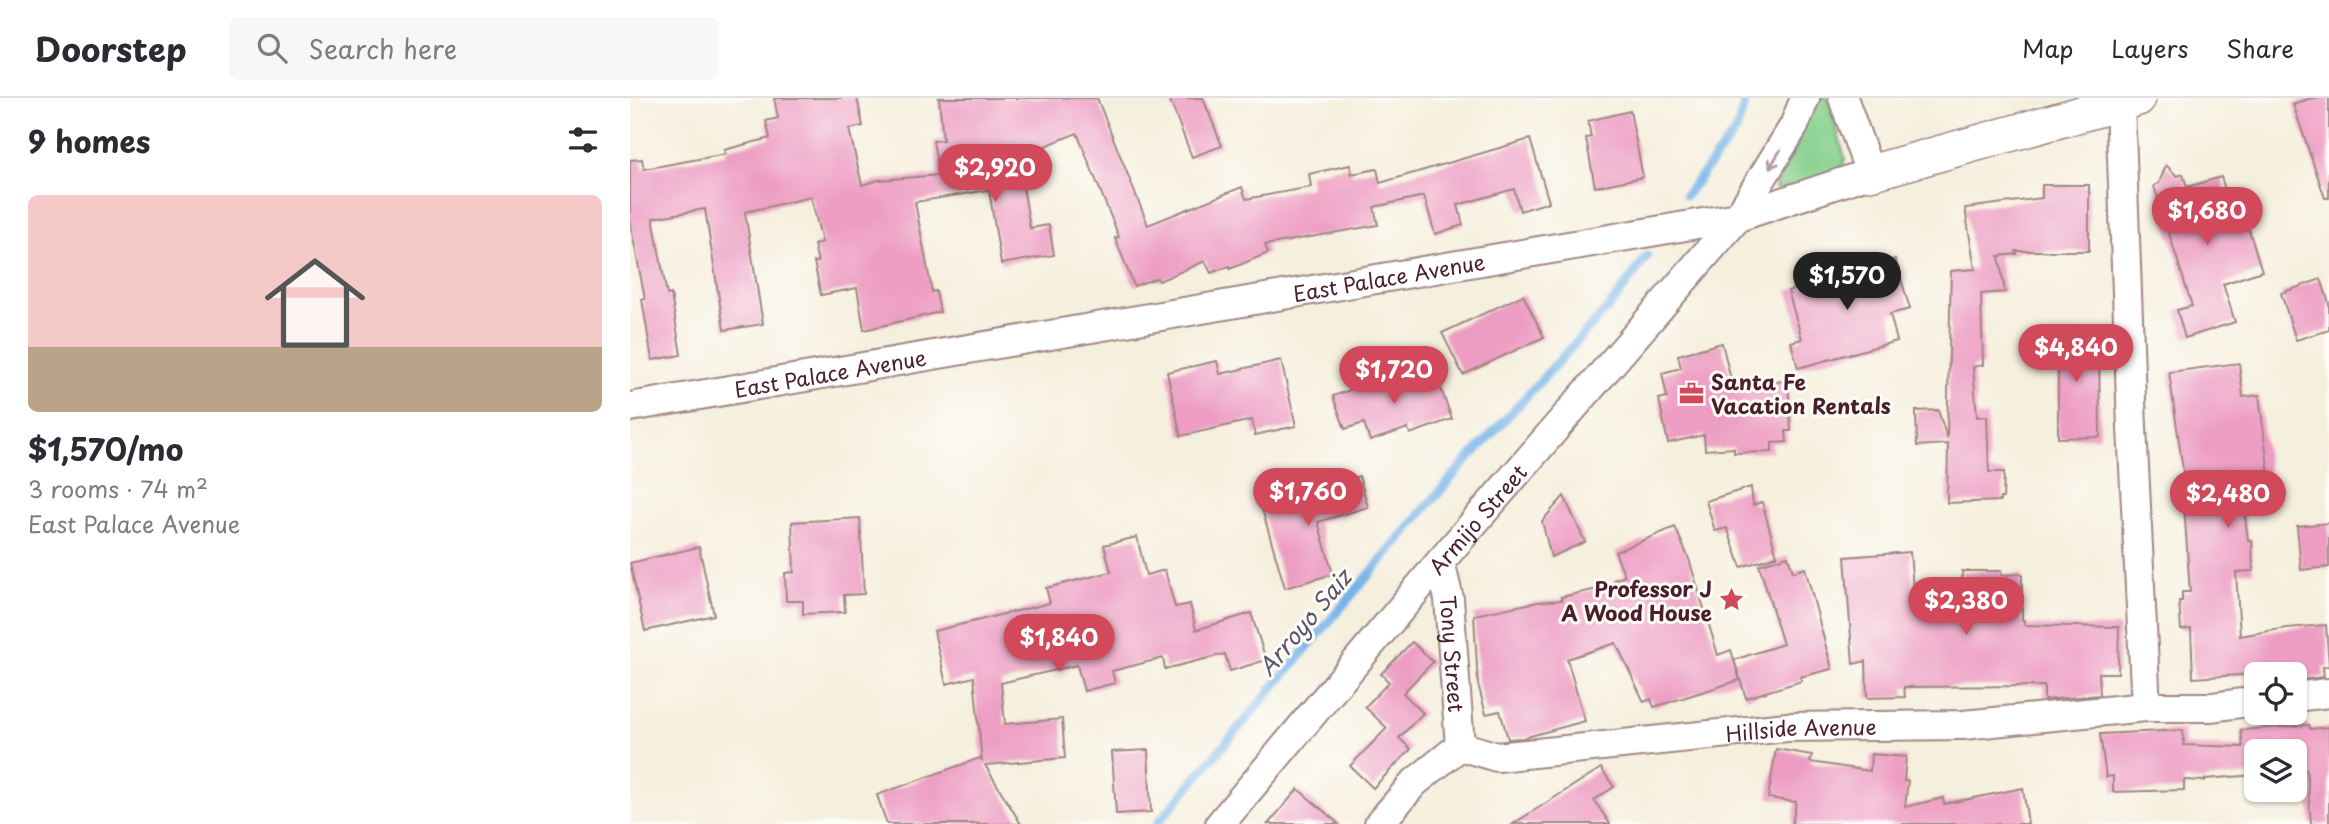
<!DOCTYPE html>
<html lang="en">
<head>
<meta charset="utf-8">
<style>
	body { margin:0; font-family:"Playpen Sans",sans-serif; background:#f7f7f7; color:#2b2b33; height:100vh; display:flex; flex-direction:column; font-size:26px; white-space:nowrap }
	* { box-sizing:border-box; margin:0 }
	p { font-size:23px; color:#7c7c81 }
	.icon { flex:none; width:38px; height:38px; fill:none; stroke:currentColor; stroke-width:2; stroke-linecap:round; stroke-linejoin:round }
	.map { position:relative; flex:1; overflow:hidden }
	.drawer { display:flex; flex-direction:column; background:#fff; width:630px }
	.drawer>* { flex:none }
	.controls { position:absolute; left:1614px; top:564px; display:grid; gap:14px }
	.controls a { display:grid; place-items:center; width:63px; height:63px; border-radius:10px; background:#fff; box-shadow:0 2px 5px #0004; font-size:35px }
	.price { position:absolute; translate:-50% -60px; padding:0 16px; border-radius:24px; background:#d1495b; color:#fff; font-size:23px; line-height:46px; filter:drop-shadow(0 2px 4px #0008) }
	.price::after { content:''; position:absolute; left:50%; top:42px; width:21px; height:16px; margin-left:-10px; background:inherit; clip-path:polygon(0 0,100% 0,50% 100%) }
	.price.active { background:#222; color:#fff }
	ul { padding:0; list-style:none }
	li { display:grid; align-content:center; gap:14px; height:371px; padding:0 28px }
	li+li { border-top:2px solid #e1e1e2 }
	li span { display:grid; place-items:center; height:217px; border-radius:10px; color:#555 }
	li>.icon { margin-inline-start:auto }
	span .icon { width:126px; height:126px; fill:#fffc; stroke-width:1 }
	li b { font-size:30px }
	h2 { display:flex; justify-content:space-between; align-items:center; height:84px; padding:0 28px; font-size:30px }
	header { display:flex; align-items:center; gap:42px; box-sizing:border-box; height:98px; padding:0 35px; background:#fff; border-bottom:2px solid #e1e1e2 }
	header strong { font-size:33px }
	nav { display:flex; gap:38px; margin-inline-start:auto; font-size:24px }
	.search { width:490px; height:63px; background:#f7f7f7; display:flex; align-items:center; gap:18px; box-sizing:border-box; padding:0 24px; border-radius:10px; color:#7c7c81; font-size:26px }
	main { display:flex; flex:1; min-height:0 }
	.map>svg:first-child { display:block }
	.green { fill:#85d08d; stroke:#68785c; stroke-width:2 }
	.lines { fill:none; stroke-linecap:round; stroke-linejoin:round }
	.stream { stroke:#75b3e8; stroke-width:9 }
	.building { fill:#ed9dc3 }
	.minor-casing { stroke:#a08784; stroke-width:32 }
	.tertiary-casing { stroke:#a08784; stroke-width:38 }
	.minor { stroke:#fff; stroke-width:28 }
	.tertiary { stroke:#fff; stroke-width:35 }
	.oneway { stroke:#ae9aa0 }
	.labels { text-anchor:middle; dominant-baseline:central; stroke-width:6; stroke-linejoin:round; paint-order:stroke }
	.street-label { font-size:21px; fill:#4a1f2b; stroke:#fdfcf7 }
	.poi-label { font-size:21px; font-weight:bold; fill:#4a1f2b; stroke:#fdfcf7; text-anchor:start }
	.water-label { font-size:23px; font-style:italic; fill:#59536d; stroke:#fdfcf7 }
</style>
</head>
<body>
<header>
<strong>Doorstep</strong>
<div class="search"><svg class="icon" aria-label="search" viewBox="0 0 24 24"><circle cx="10" cy="10" r="6"/><path d="M15 15l6 6"/></svg>Search here</div>
<nav><a>Map</a><a>Layers</a><a>Share</a></nav>
</header>
<main>
<section class="drawer">
<h2>9 homes<svg class="icon" aria-label="filters" viewBox="0 0 24 24"><path d="M4 7h16M4 17h16"/><circle cx="9" cy="7" r="2"/><circle cx="15" cy="17" r="2"/></svg></h2>
<ul>
<li><span style="background:linear-gradient(#f6c9c9 70%,#b9a48a 0)"><svg class="icon" aria-label="home" viewBox="0 0 24 24"><path d="M3 11l9-7 9 7M6 9v11h12V9"/></svg></span><div><b>$1,570/mo</b><p>3 rooms · 74 m²</p><p>East Palace Avenue</p></div></li>
</ul>
</section>
<div class="map">
<svg width="1699" height="726" viewBox="0 0 1699 726">
	<rect width="100%" height="100%" fill="#fdfcf7"/>
	<filter id="ink" filterUnits="userSpaceOnUse"><feTurbulence type="fractalNoise" baseFrequency=".0143" numOctaves="2"/><feDisplacementMap in="SourceGraphic" scale="14" xChannelSelector="R" yChannelSelector="G"/><feConvolveMatrix kernelMatrix="1 2 1 2 8 2 1 2 1" color-interpolation-filters="sRGB"/></filter>
	<filter id="wash" filterUnits="userSpaceOnUse"><feTurbulence type="fractalNoise" baseFrequency=".00686" numOctaves="4" result="noise"/><feDisplacementMap in="SourceGraphic" scale="28" xChannelSelector="R" yChannelSelector="G"/><feGaussianBlur stdDeviation="1.57" result="paint"/><feColorMatrix in="noise" values="0 0 0 0 0 0 0 0 0 0 0 0 0 0 0 0 0 1.4 0 .05"/><feComposite in="paint" operator="in"/></filter>
	<g filter="url(#wash)">
		<rect width="100%" height="100%" fill="#f5efdd"/>
		<path class="green" d="M1184,0H1198L1215,60L1213,68L1207,73L1152,91L1145,90L1147,83L1166,50Z"/>
		<g class="lines">
			<g class="stream">
				<path d="M1056,97L1106,33L1116,0"/>
				<path d="M527,726L823,378L985,202L1017,158"/>
			</g>
		</g>
		<g id="blocks">
			<g class="building">
				<path d="M144,0H227L233,28L219,31L232,87L249,82L309,77L303,43L313,42L309,0H467L518,127L612,89L616,101L681,89L679,76L720,67L722,76L747,71L750,85L900,41L919,104L890,113L884,91L828,107L833,127L805,136L794,98L744,109L748,127L635,147L638,155L600,171L599,168L581,175L575,163L529,183L527,180L504,188L485,140L489,139L447,35L388,59L400,130L419,127L424,157L371,166L359,92L285,104L302,194L306,193L310,214L234,232L227,190L191,197L184,164H188L184,147L192,144L181,99L115,114L133,226L94,232L75,111L23,120L37,197L41,196L51,257L22,262L12,201H15L0,124V62L12,61L14,71L96,56L94,52L140,40L136,23L148,20Z"/>
				<path d="M539,0H573L592,48L562,59Z"/>
				<path d="M1682,0H1699V100H1695L1663,6Z"/>
				<path d="M1000,13L1013,79L965,89L956,40L961,39L958,23Z"/>
				<path d="M1536,67L1547,78L1553,76L1557,89L1591,79L1597,98L1607,94L1632,173L1593,186L1605,224L1555,240L1547,212L1562,208L1524,88L1529,85Z"/>
				<path d="M1412,87H1459V153H1386L1387,156L1369,158L1375,194L1351,196L1353,267L1343,269L1347,319L1357,318L1359,374H1374L1373,400H1370V403L1317,405L1318,346L1287,348L1286,313L1308,312L1317,340L1321,173L1345,171L1335,110L1412,100Z"/>
				<path d="M1265,161L1280,211L1260,216L1267,243L1168,270L1161,244L1172,241L1158,193L1201,180L1198,169L1221,163L1224,174Z"/>
				<path d="M1691,181L1699,205V232L1666,242L1651,195Z"/>
				<path d="M893,197L914,239L833,277L812,235Z"/>
				<path d="M1424,239H1469L1470,339L1428,340V269L1413,270L1412,241Z"/>
				<path d="M1092,245L1102,286L1158,283L1161,333H1156L1157,344L1142,345V354L1104,355V350L1075,352L1074,337L1038,345L1029,301L1037,299L1032,275L1051,270L1048,257Z"/>
				<path d="M651,262L666,328L625,337L622,322L551,338L537,274L587,263L590,276Z"/>
				<path d="M1609,265L1613,299L1629,297L1640,385L1611,389L1618,442H1622L1623,473L1606,474L1610,538L1656,530L1696,527L1699,568L1693,569L1694,579L1669,582L1668,576H1626L1563,580L1561,531L1551,532L1549,503H1552V494H1560L1554,407H1558L1539,274Z"/>
				<path d="M772,273L776,286L805,275L822,321L780,336L778,330L740,343L734,325L715,331L703,298Z"/>
				<path d="M729,378L738,409L688,424L703,476L655,490L630,404L670,392L671,396Z"/>
				<path d="M1121,389L1123,407L1132,404L1147,458L1111,469L1097,430L1085,433L1076,403Z"/>
				<path d="M934,398L955,444L921,459L912,423Z"/>
				<path d="M230,420L234,496L214,497L215,514L173,516V503H156L155,475L164,474L162,424Z"/>
				<path d="M1699,425V469L1671,472L1667,428Z"/>
				<path d="M1045,429L1059,461L1088,557L1101,552L1110,582L1024,609L1021,601L1014,604L986,545L937,561L955,623L893,640L878,641L870,613L856,616L848,586L844,517L908,504L932,502L931,499L985,487L984,482L995,478L985,454Z"/>
				<path d="M507,439L516,477L535,472L545,509L560,506L566,532L621,515L636,562L600,573L595,556L535,571L533,560L482,573L485,585L454,593L447,567L371,585L375,626L432,621L435,660L355,667L391,726H257L247,697L350,660L352,663L344,579L316,586L304,533L420,505L416,490L481,474L474,447Z"/>
				<path d="M69,449L84,517L15,533L0,465Z"/>
				<path d="M1280,454L1285,514H1333L1332,473H1371V477L1392,476V522H1394V527L1489,529L1488,575H1469L1470,597L1414,602V588L1274,589L1275,599L1237,600L1236,563L1223,566L1215,459Z"/>
				<path d="M1158,458L1163,474L1175,470L1202,571L1170,579L1172,583L1116,600L1104,562L1153,546L1129,467Z"/>
				<path d="M782,544L803,564L773,595L793,615L769,640L781,651L743,690L720,668L757,630L735,609L759,584L751,576Z"/>
				<path d="M1679,627L1680,631L1699,629V726H1681L1677,672L1664,673V653H1626V677L1575,681V683L1554,682V692L1483,694V678L1476,679L1470,636L1553,632L1554,647L1613,649L1611,632Z"/>
				<path d="M1146,651L1182,657L1180,664L1240,673L1241,656L1276,659L1274,683H1278L1275,709L1313,700L1314,706L1393,690L1398,726H1162L1166,704L1138,700Z"/>
				<path d="M518,652L521,714L486,716L482,654Z"/>
				<path d="M971,670L984,689L964,702L980,726H883Z"/>
				<path d="M668,691L709,726H638Z"/>
			</g>
		</g>
	</g>
	<g filter="url(#ink)">
		<use href="#blocks" fill-opacity="0" stroke="#a08784" stroke-width="2"/>
		<g class="lines">
			<defs>
				<g id="minor">
					<path d="M1490,6L1502,329L1516,609"/>
					<path id="s1" d="M0,309L1108,119L1240,75L1213,0"/>
					<path id="s2" d="M810,464L819,501L830,648"/>
					<path d="M1664,599L1699,595"/>
					<path id="s3" d="M590,726L810,464L1108,119L1164,28L1175,0"/>
					<path id="s4" d="M749,726L784,685L830,648L867,659L1157,629L1333,627L1516,609H1582L1626,603"/>
				</g>
				<path id="tertiary" d="M1240,75L1508,0"/>
			</defs>
			<use href="#minor" class="minor-casing"/>
			<use href="#tertiary" class="tertiary-casing"/>
			<use href="#minor" class="minor"/>
			<use href="#tertiary" class="tertiary"/>
		</g>
		<defs><path id="oneway-shaft" d="M-6 0H5M1.5-3L5.5 0L1.5 3" fill="none" stroke-width="1.6" stroke-linecap="round" stroke-linejoin="round" transform="scale(1.75)"/></defs>
		<use class="oneway" href="#oneway-shaft" transform="translate(1145 61) rotate(121)"/>
	</g>
	<defs>
		<symbol id="office-bare" viewBox="-9 -9 18 18"><path d="M-6-3h4V-5.5h4V-3h4V5H-6ZM-1-4.5V-3h2v-1.5ZM-6 0V1H6V0Z" fill="#d1495b" stroke="#fdfcf7" stroke-width="2.5" paint-order="stroke"/></symbol>
		<symbol id="sight-bare" viewBox="-9 -9 18 18"><path d="M0-6L1.8-2.2L6-1.7L2.9 1.2L3.7 5.4L0 3.3L-3.7 5.4L-2.9 1.2L-6-1.7L-1.8-2.2Z" fill="#d1495b" stroke="#fdfcf7" stroke-width="2.5" paint-order="stroke"/></symbol>
	</defs>
	<g fill-rule="evenodd">
		<use href="#office-bare" x="1044" y="278" width="35" height="35"/>
		<use href="#sight-bare" x="1084" y="484" width="35" height="35"/>
	</g>
	<g class="labels">
		<g class="street-label">
			<text stroke="none"><textPath href="#s1" startOffset="770">East Palace Avenue</textPath></text>
			<text stroke="none"><textPath href="#s1" startOffset="203">East Palace Avenue</textPath></text>
			<text stroke="none"><textPath href="#s3" startOffset="399">Armijo Street</textPath></text>
			<text stroke="none"><textPath href="#s2" startOffset="93">Tony Street</textPath></text>
			<text stroke="none"><textPath href="#s4" startOffset="457">Hillside Avenue</textPath></text>
		</g>
		<g class="poi-label">
			<text x="1081" y="283">Santa Fe<tspan x="1081" dy="24">Vacation Rentals</tspan></text>
			<text x="1082" y="490" text-anchor="end">Professor J<tspan x="1082" dy="24">A Wood House</tspan></text>
		</g>
		<g class="water-label">
			<text transform="translate(674 524) rotate(-50)">Arroyo Saiz</text>
		</g>
	</g>
</svg>
<div class="controls">
<a><svg class="icon" aria-label="locate" viewBox="0 0 24 24"><circle cx="12" cy="12" r="6"/><path d="M12 2v4M12 18v4M2 12h4M18 12h4"/></svg></a>
<a><svg class="icon" aria-label="layers" viewBox="0 0 24 24"><path d="M12 4l9 5-9 5-9-5zM3 14l9 5 9-5"/></svg></a>
</div>
<b class="price" style="left:365px;top:106px">$2,920</b>
<b class="price" style="left:1577px;top:149px">$1,680</b>
<b class="price active" style="left:1217px;top:214px">$1,570</b>
<b class="price" style="left:1446px;top:286px">$4,840</b>
<b class="price" style="left:764px;top:308px">$1,720</b>
<b class="price" style="left:678px;top:430px">$1,760</b>
<b class="price" style="left:1598px;top:432px">$2,480</b>
<b class="price" style="left:1336px;top:539px">$2,380</b>
<b class="price" style="left:429px;top:576px">$1,840</b>
</div>
</main>
</body>
</html>
